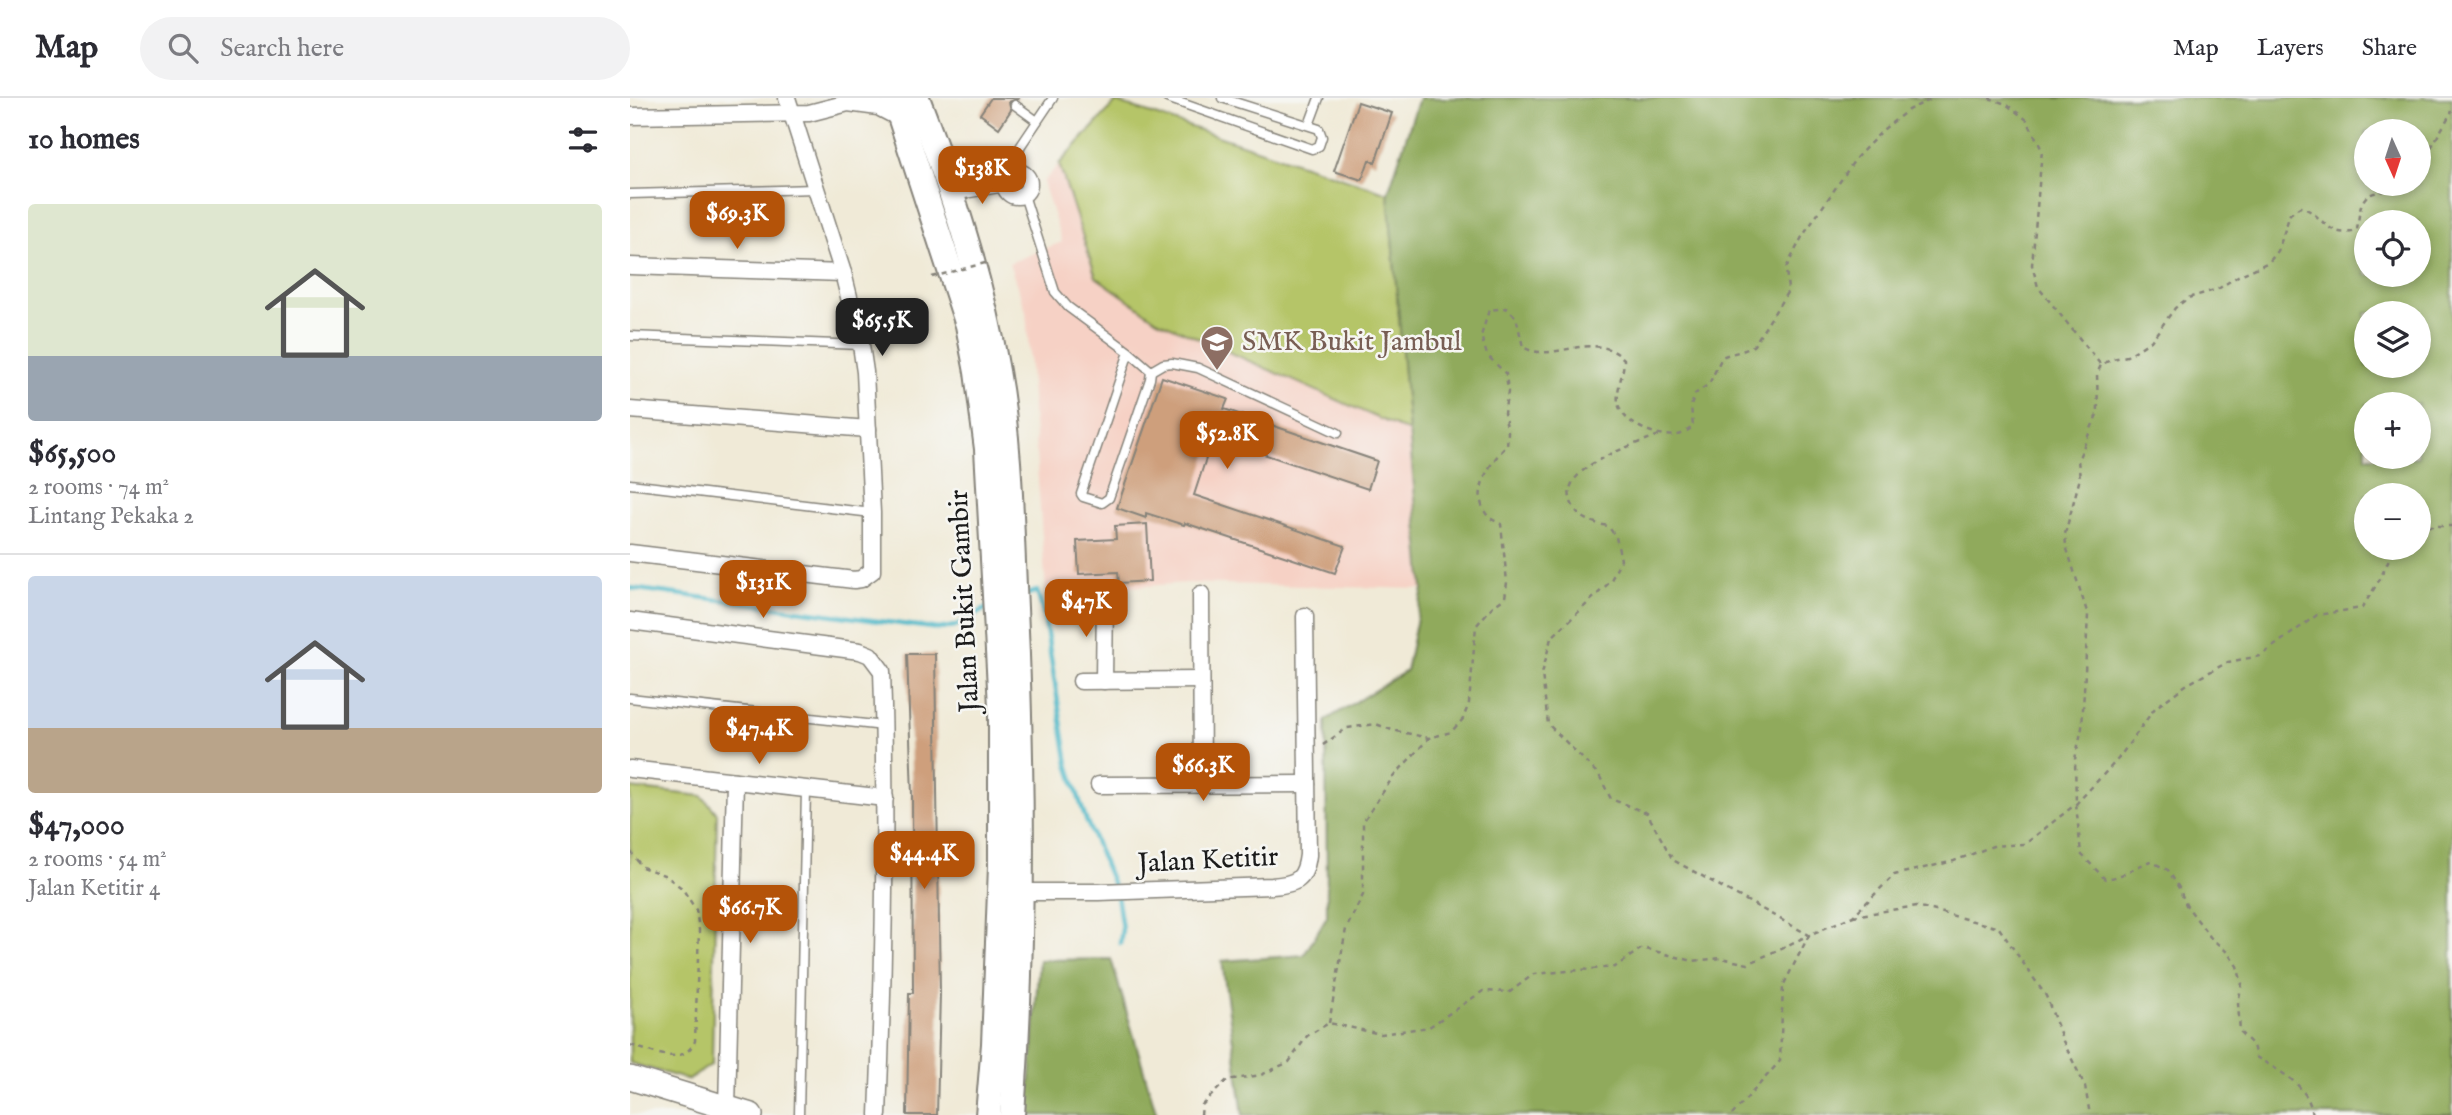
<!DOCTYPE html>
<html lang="en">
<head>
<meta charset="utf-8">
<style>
	body { margin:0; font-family:"IM FELL English",serif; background:#f2f2f3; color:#2b2b33; height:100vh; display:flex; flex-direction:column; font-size:26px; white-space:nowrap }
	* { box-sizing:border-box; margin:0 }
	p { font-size:23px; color:#7c7c81 }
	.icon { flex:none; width:38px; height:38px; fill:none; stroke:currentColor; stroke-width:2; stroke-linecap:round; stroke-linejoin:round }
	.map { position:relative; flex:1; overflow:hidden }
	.details { display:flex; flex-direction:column; background:#fff; width:630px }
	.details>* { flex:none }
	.needle { width:46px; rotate:177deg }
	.buttons { position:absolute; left:1724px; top:21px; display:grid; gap:14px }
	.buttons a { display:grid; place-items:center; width:77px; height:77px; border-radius:50%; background:#fff; box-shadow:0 4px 10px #0003; font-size:35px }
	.price { position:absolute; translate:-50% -60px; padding:0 16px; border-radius:14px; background:#b45309; color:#fff; font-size:23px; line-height:46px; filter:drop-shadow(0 2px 4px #0008) }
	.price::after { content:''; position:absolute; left:50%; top:42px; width:21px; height:16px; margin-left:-10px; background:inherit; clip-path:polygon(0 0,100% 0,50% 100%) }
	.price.selected { background:#222; color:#fff }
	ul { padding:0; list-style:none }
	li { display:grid; align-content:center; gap:14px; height:371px; padding:0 28px }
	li+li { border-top:2px solid #e1e1e2 }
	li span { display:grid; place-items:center; height:217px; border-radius:7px; color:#555 }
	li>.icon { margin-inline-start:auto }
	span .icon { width:126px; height:126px; fill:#fffc; stroke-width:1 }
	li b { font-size:30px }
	h2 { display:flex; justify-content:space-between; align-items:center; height:84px; padding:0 28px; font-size:30px }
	header { display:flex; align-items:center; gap:42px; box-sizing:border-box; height:98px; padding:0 35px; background:#fff; border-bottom:2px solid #e1e1e2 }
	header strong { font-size:33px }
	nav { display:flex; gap:38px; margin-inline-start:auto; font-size:24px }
	.search { width:490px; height:63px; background:#f2f2f3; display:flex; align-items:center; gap:18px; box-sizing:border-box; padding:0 24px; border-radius:38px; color:#7c7c81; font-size:26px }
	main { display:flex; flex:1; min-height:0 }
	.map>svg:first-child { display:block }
	.built { fill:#f6d1c5 }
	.green { fill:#b5c568; stroke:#687042; stroke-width:2 }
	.forest { fill:#90aa5c; stroke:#56633c; stroke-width:2; fill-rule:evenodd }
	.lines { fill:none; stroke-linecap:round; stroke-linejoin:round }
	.stream { stroke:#4cb8c8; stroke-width:4.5 }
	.building { fill:#ce9f7c }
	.lane-casing { stroke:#86837a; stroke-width:11 }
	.street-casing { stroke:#86837a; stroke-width:19 }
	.secondary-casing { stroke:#86837a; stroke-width:26 }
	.primary-casing { stroke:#86837a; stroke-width:28 }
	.path { stroke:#86837a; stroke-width:2.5; stroke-dasharray:5 5; stroke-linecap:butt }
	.lane { stroke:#fff; stroke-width:8 }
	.street { stroke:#fff; stroke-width:16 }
	.secondary { stroke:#fff; stroke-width:23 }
	.primary { stroke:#fff; stroke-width:24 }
	.path-bridge { stroke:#86837a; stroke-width:2.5; stroke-dasharray:5 5; stroke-linecap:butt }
	.labels { text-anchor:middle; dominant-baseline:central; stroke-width:5; stroke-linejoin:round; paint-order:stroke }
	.education-label { font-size:28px; fill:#785e54; stroke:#f6f6f2; text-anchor:start }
	.street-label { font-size:28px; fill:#1c1c1c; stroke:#f6f6f2 }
</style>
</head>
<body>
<header>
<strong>Map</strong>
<div class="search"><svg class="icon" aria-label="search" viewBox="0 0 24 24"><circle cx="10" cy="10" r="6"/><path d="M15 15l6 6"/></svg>Search here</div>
<nav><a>Map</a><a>Layers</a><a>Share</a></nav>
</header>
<main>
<section class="details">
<h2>10 homes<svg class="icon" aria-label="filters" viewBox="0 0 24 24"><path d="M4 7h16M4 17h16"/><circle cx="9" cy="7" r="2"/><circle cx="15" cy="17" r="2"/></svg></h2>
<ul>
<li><span style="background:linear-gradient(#dfe7d0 70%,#9aa5b1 0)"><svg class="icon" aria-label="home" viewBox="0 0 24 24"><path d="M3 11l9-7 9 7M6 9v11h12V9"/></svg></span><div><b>$65,500</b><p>2 rooms · 74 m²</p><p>Lintang Pekaka 2</p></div></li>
<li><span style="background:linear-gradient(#c9d6e8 70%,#b9a48a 0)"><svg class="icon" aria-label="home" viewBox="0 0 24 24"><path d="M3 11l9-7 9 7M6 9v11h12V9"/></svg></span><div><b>$47,000</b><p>2 rooms · 54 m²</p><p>Jalan Ketitir 4</p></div></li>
</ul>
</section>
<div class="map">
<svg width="1822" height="1017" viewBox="0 0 1822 1017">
	<rect width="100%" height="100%" fill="#f6f6f2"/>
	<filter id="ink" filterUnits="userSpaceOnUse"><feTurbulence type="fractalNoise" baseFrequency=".0143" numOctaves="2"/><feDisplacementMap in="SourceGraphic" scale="14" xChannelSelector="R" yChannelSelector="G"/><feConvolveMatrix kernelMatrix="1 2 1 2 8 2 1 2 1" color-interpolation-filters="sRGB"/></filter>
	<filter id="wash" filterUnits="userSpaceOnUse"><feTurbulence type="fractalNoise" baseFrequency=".00686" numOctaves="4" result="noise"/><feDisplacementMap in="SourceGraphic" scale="28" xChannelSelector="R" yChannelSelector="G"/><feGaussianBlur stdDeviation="1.57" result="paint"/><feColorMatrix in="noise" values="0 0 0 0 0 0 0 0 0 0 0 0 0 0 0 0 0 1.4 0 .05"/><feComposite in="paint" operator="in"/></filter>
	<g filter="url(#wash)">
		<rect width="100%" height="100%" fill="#f0ead7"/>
		<path class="built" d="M486,4L758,95L793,491L556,485L416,495L396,213L379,165L432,144L413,84Z"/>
		<g class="green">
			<path d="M486,4L758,95L779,334L527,222L466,179L429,66Z"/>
			<path d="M0,690L72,698L87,715L82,966L59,982L0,965Z"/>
		</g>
		<g class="forest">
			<path d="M789,0H1822V1017H613L592,863L674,857L697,818L696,622L776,573L793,491L758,95ZM1736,33H1788V86H1736ZM1736,124H1788V177H1736ZM1736,215H1788V268H1736ZM1736,306H1788V359H1736ZM1736,397H1788V450H1736Z"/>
			<path d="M481,861L527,1017H398L409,862Z"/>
		</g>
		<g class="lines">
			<g class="stream">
				<path d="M0,490L309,531L325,528L357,510"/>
				<path d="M392,498L407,493L414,517L438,666L455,719L484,789"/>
				<path d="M487,797L492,831L490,845"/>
			</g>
		</g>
		<g id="blocks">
			<g class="building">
				<path d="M361,0H390L379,4L381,12L369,30L350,16Z"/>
				<path d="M728,4L762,15L745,65L739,62L732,82L704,73Z"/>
				<path d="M532,279L598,301L594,311L747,363L738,391L583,339L564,397L715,448L705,475L555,425L554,427L516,415V420L487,410Z"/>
				<path d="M517,426L520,483L489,485L488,474L449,476L447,443L486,441L485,428Z"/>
				<path d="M277,556H305L310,895L307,1017H277L279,895H283L282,697Z"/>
			</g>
		</g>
	</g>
	<g filter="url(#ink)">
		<use href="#blocks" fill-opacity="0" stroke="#86837a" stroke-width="2"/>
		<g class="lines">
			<defs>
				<g id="lane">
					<path d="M537,0L682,51L689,48L692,39L689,31L592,0"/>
					<path d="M385,7L407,23"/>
					<path d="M679,27L689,0"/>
					<path d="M387,73L390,49L423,0"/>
					<path d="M0,96L185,91"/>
					<path d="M394,97L425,194L438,209L499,254L451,396L453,399L472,405L479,400L520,281L521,273L499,254"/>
					<path d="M0,238L231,247"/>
					<path d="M521,273L533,266L542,265L568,270L708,335"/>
					<path d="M0,386L242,415"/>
					<path d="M0,600L254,628"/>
					<path d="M169,1017L176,692"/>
				</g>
				<g id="street">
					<path d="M0,18L179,15L218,5L248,9L271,21"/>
					<circle cx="387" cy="86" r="12"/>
					<path d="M322,94L375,85"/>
					<path d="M0,168L213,175"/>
					<path d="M0,312L238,331"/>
					<path d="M0,455L224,482L231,481L242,473V415L235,274L231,247L213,175L157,0"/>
					<path d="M571,496L572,686"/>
					<path d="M0,523L230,553L240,557L252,573C257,721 254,869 248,1017"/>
					<path d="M451,583L571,582"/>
					<path d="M474,583L475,498"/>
					<path d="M0,671L255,700"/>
					<path d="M469,687L677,686"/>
					<path d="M391,794H468L642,788C667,786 675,782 678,757L675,518"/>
					<path d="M97,1010L105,683"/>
				</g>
				<path id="secondary" d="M0,980L121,1017"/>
				<g id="primary">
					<path d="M264,0L338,227L347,274L357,351L371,608V768L364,946L358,1017"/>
					<path d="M287,0C321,89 351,179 367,273C381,351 381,431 385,510C393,679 394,848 382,1017"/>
				</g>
			</defs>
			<use href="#lane" class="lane-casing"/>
			<use href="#street" class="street-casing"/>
			<use href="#secondary" class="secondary-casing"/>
			<use href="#primary" class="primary-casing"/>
			<g class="path">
				<path d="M1359,0L1376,6L1397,22L1412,52L1402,167L1408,189L1471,267"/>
				<path d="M1788,65L1802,48L1822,13"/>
				<path d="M1788,428H1822"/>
				<path d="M693,647L717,630L746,626L762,632L799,640L821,634L833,621L839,605L846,528L862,509L875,500L877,484L871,426C867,424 859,420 857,417C840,395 860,363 877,348L878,334L874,315L878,294L876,276L857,257L851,238L859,212L876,210L886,219L893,249C923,267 962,230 994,261C994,276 986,290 988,305C992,327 1029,340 1048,337C1053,336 1058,332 1063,329L1061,308L1065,296L1079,286L1092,259C1103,254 1116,254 1124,247L1158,193L1156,170L1172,139L1226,60L1254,31L1278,12L1304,0"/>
				<path d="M0,753L12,769L34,777L52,790L66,812L69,832L65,943C53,970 22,953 0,947"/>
				<path d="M1223,818L1287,808L1369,830L1416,898L1433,943L1455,988L1460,1017"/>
				<path d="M699,925L716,831L733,797V724L763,679L799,640"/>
				<path d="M571,1017L572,1007L597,982L631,977L659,964L677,938L699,925L751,936L799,929L853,893L880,894L904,876L985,869L1012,850L1063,863L1091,860L1118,866L1179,837L1043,762L1017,715L981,701L969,677L918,626L912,576L921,540L980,484L991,462L986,439L978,428C963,425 949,421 942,406C924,369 1007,346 1032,336"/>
				<path d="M1102,1017L1150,963L1153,888L1179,837L1223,818L1264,777L1324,763L1363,748L1395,746L1446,706L1488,661L1525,610L1556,587L1598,564L1630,558L1687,517L1732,510L1750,481L1764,450"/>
				<path d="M1683,1017C1677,985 1652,975 1626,959L1623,947L1610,934L1608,905L1612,885L1607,868L1597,854L1581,840L1556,807L1549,790L1538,772L1520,763C1504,770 1492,779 1475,781L1451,756L1446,706L1445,661L1452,630L1458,517L1436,448L1435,436L1450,380L1448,362L1468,314L1467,276L1471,267L1482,261L1497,258L1521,243L1545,210L1558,200L1588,191L1608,178L1639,164L1648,153L1660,116L1670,109C1694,115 1694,141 1727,133C1732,83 1739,102 1775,86"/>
			</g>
			<use href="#lane" class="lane"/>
			<use href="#street" class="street"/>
			<use href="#secondary" class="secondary"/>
			<use href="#primary" class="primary"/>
			<path class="path-bridge" d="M302,179L359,164"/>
		</g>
	</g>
	<defs>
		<symbol id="school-pin" viewBox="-11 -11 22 30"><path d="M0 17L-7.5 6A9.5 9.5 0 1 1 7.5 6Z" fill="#8d6e63" stroke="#f6f6f2"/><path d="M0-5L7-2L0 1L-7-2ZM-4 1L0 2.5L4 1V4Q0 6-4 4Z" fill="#fff"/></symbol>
	</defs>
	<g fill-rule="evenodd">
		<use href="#school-pin" x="568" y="225" width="38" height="52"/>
	</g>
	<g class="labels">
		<g class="education-label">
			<text x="612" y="244">SMK Bukit Jambul</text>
		</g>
		<g class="street-label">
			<text transform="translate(335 503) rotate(-93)">Jalan Bukit Gambir</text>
			<text transform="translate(578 763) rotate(-3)">Jalan Ketitir</text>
		</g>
	</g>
</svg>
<div class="buttons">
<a><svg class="needle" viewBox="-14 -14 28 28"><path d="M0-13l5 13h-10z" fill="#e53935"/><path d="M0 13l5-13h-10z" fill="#7c7c81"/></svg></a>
<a><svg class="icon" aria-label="locate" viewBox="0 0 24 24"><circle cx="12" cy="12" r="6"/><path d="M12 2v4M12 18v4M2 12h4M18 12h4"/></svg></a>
<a><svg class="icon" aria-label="layers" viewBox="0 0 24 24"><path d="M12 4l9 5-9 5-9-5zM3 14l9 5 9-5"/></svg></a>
<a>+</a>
<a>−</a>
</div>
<b class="price" style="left:352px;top:108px">$138K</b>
<b class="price" style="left:107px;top:153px">$69.3K</b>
<b class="price selected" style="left:252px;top:260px">$65.5K</b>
<b class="price" style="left:597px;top:373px">$52.8K</b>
<b class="price" style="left:133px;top:522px">$131K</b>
<b class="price" style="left:456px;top:541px">$47K</b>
<b class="price" style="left:129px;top:668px">$47.4K</b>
<b class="price" style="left:573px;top:705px">$66.3K</b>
<b class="price" style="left:294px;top:793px">$44.4K</b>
<b class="price" style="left:120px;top:847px">$66.7K</b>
</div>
</main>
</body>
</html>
